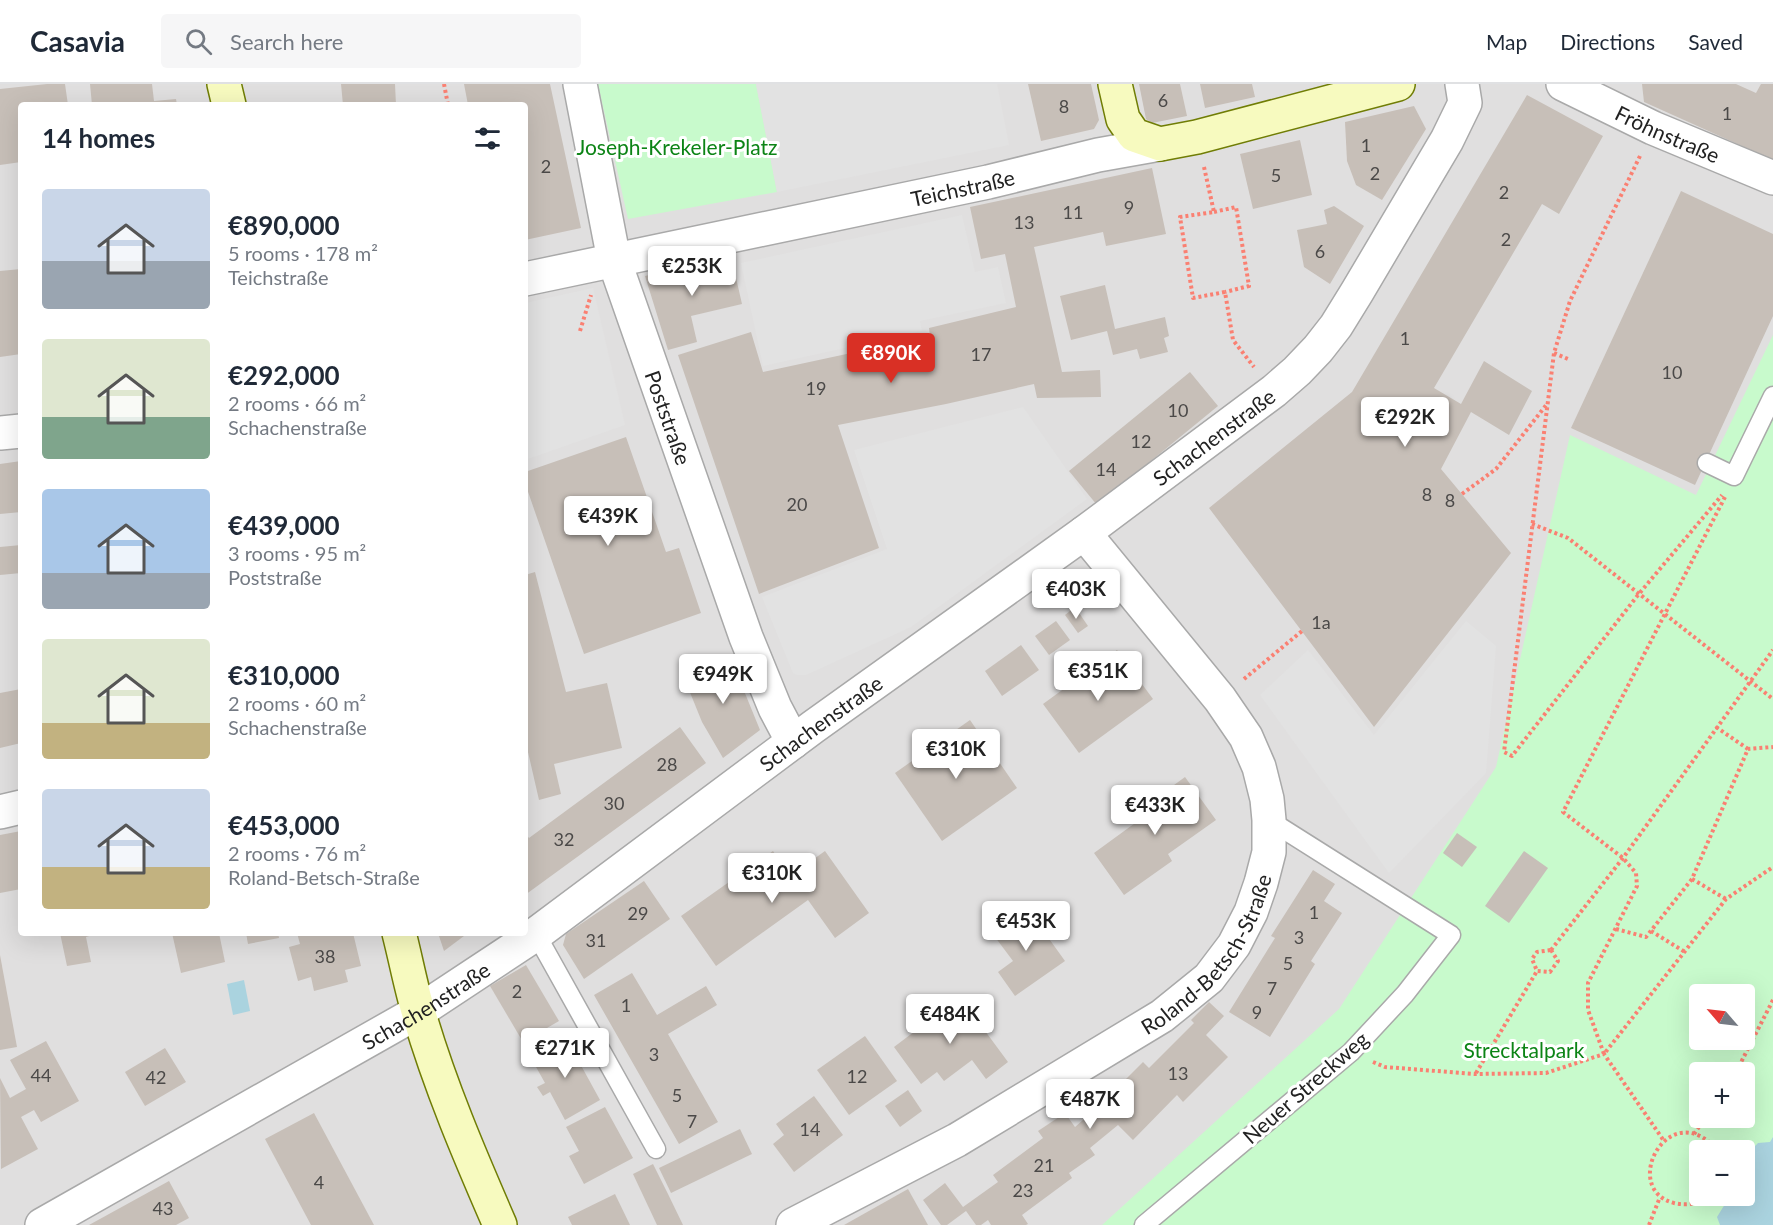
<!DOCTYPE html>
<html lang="en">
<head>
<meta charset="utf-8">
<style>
	body { margin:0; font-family:Lato,sans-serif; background:#f6f6f7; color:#1f2937; height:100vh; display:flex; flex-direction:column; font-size:22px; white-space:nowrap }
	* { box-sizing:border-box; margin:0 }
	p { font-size:20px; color:#747a83 }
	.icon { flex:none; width:33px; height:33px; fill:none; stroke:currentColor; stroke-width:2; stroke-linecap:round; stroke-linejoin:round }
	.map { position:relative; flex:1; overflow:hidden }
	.details { position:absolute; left:18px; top:18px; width:510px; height:834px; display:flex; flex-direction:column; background:#fff; border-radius:6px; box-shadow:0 6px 24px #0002 }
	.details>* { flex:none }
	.needle { width:39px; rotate:298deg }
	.tools { position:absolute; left:1689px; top:900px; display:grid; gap:12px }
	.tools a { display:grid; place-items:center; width:66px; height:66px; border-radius:6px; background:#fff; box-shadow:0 6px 24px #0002; font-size:30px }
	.price { position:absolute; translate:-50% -51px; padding:0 14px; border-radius:6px; background:#fff; color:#222; font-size:20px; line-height:39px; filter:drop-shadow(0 2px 3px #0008) }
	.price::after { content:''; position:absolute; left:50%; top:36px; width:18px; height:14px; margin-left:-9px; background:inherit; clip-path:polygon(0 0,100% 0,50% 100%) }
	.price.current { background:#d93025; color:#fff }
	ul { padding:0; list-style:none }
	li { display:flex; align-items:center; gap:18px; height:150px; padding:0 24px }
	li span { display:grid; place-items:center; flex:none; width:168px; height:120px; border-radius:6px; color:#555 }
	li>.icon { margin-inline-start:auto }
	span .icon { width:72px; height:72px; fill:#fffc; stroke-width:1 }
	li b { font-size:26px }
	h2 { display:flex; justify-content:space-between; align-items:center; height:72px; padding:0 24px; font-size:26px }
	header { display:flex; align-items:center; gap:36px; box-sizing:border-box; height:84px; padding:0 30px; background:#fff; border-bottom:2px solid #e0e1e3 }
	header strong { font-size:28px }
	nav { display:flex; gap:33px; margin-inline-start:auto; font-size:21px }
	.search { width:420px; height:54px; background:#f6f6f7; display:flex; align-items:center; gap:15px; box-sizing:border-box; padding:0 21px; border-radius:6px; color:#747a83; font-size:22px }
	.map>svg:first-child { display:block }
	.residential { fill:#e0dfdf; fill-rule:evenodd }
	.park { fill:#c8facc; fill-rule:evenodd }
	.parking { fill:#e2e2e2 }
	.water { fill:#aad3df }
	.building { fill:#c7bfb8 }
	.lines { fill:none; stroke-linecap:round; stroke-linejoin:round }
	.lane-casing { stroke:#a9a9a9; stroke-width:21 }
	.street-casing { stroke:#a9a9a9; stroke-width:36 }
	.secondary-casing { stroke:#707d05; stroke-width:36 }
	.path { stroke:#fa8072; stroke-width:4; stroke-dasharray:3 3; stroke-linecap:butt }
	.lane { stroke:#fff; stroke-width:18 }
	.street { stroke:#fff; stroke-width:33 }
	.secondary { stroke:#f7fabf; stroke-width:33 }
	.labels { text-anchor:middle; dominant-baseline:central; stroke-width:6; stroke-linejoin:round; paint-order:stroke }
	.number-label { font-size:18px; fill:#4b4948 }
	.street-label { font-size:21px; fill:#222; stroke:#fff }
	.park-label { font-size:21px; fill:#0c8416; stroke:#fff }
</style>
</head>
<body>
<header>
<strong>Casavia</strong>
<div class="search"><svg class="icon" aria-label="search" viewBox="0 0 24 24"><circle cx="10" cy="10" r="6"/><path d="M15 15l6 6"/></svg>Search here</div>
<nav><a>Map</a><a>Directions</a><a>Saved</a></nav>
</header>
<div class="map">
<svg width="1773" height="1141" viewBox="0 0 1773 1141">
	<rect width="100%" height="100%" fill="#f2efe9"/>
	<path class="residential" d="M0,0H1773V1141H0ZM21,21H525V849H21ZM1700,910H1744V956H1700ZM1700,988H1744V1034H1700ZM1700,1066H1744V1112H1700Z"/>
	<g class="park">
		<path d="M598,0H756L777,108L628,135Z"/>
		<path d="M1773,251V1141H1102L1339,925L1496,683L1570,351L1696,411ZM1700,910H1744V956H1700ZM1700,988H1744V1034H1700ZM1700,1066H1744V1112H1700Z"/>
	</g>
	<g class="parking">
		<path d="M756,0H997L1009,61L777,108Z"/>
		<path d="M962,131L975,188L998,183L1006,219L920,237L922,247L763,282L741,179Z"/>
		<path d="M593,204L625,341L525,376V219Z"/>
		<path d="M1023,323L1087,415L911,543L806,591H797L793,589L762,513L887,465L854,366Z"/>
		<path d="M1466,537L1496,562L1486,689L1389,789L1260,611L1308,566L1374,651Z"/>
	</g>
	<g class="water">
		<path d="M244,896L250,927L233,931L227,900Z"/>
		<path d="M1773,1053V1141H1720L1717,1133L1730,1112H1744L1745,1072L1758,1059L1770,1058Z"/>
	</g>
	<g class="building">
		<path d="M47,0H65L68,21H21V78L0,81V5Z"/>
		<path d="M90,0H152L154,17L176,15L177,21H92Z"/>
		<path d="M341,0H395L396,21H343Z"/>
		<path d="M464,0H550L581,144L525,156V21H468Z"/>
		<path d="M1028,0H1091L1099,36L1094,45L1041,57Z"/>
		<path d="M1139,0H1180L1187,32L1152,39L1146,35Z"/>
		<path d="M1200,0H1252L1255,13L1205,24Z"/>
		<path d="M1642,0H1736L1756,9L1761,0H1773V76L1644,18Z"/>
		<path d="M1527,11L1603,52L1559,130L1542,120L1434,304L1461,320L1484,277L1532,307L1509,351L1471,328L1441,385L1511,469L1374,643L1209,424L1352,308Z"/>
		<path d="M1414,22L1426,45L1382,116L1356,101L1347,77L1345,38Z"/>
		<path d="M1300,56L1312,111L1253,125L1240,70Z"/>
		<path d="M1152,84L1166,150L1106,162L1103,148L1034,163L1062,288L1100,286L1101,313L1037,314L1034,300L946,320L838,341L879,464L759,510L678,271L751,248L763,288L930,252L929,244L1016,223L1005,170L981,175L970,123Z"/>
		<path d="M1681,107L1773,150V232L1695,401L1571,344Z"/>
		<path d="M1334,122L1364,142L1330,200L1304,183L1297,146L1327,140L1324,126Z"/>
		<path d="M731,172L742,220L691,232L697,258L668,266L645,192Z"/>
		<path d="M21,185V270L0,273V187Z"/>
		<path d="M1105,201L1115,245L1165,233L1169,252L1164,254L1168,268L1140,275L1137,265L1113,271L1107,247L1071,256L1060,212Z"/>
		<path d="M1190,288L1218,322L1097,421L1069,387Z"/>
		<path d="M626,353L666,468L679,464L701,529L584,570L525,399V388Z"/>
		<path d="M21,377V428L0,430V380Z"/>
		<path d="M21,461V489L0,491V463Z"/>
		<path d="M535,488L566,608L607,599L622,664L554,680L561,710L539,716L525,655V491Z"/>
		<path d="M1075,523L1088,542L1078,549L1065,531Z"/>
		<path d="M1056,537L1070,556L1049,571L1035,552Z"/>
		<path d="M1021,561L1039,586L1002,612L985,587Z"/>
		<path d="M1117,566L1153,615L1079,669L1043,620Z"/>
		<path d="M729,570L760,646L723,674L702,638L689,606L696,600L690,586Z"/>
		<path d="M21,605V659L0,664V609Z"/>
		<path d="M970,636L1017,704L942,757L895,689Z"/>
		<path d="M680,643L706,679L525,811V749L529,754Z"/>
		<path d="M1185,693L1216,736L1168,770L1172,777L1124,811L1094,769L1142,734L1137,728Z"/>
		<path d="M21,747V805L0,809V751Z"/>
		<path d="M1457,749L1477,763L1462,783L1443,769Z"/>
		<path d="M773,767L790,792L825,767L869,829L835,854L808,816L716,882L681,832Z"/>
		<path d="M1524,767L1548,784L1509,839L1485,822Z"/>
		<path d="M1313,786L1335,800L1324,817L1342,829L1311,877L1315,880L1270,953L1229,928L1275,854L1271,852Z"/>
		<path d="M644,797L670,835L584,895L563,861L566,850Z"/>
		<path d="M1027,824L1065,877L1015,912L998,888L1013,877L992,849Z"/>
		<path d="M60,849H99L86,853L91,878L67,882Z"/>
		<path d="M172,849H219L225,878L181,889Z"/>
		<path d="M246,849H278L279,854L248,860Z"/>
		<path d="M297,849H353L361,882L345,886L348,898L314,907L311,893L298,897L289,863L300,860Z"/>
		<path d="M438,849H468L444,867Z"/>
		<path d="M0,871L17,963L0,966Z"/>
		<path d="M526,881L559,937L523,958L490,902Z"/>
		<path d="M632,889L657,931L706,902L717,921L668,950L718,1038L679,1060L594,911Z"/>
		<path d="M960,913L1008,978L986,995L972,976L944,997L937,988L921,1000L894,963Z"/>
		<path d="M1209,918L1224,932L1206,951L1228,973L1183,1018L1177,1011L1133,1056L1118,1041L1090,1064L1095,1071L1069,1089L1072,1094L1022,1131L1028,1140L1026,1141H991L988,1136L981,1141H976L966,1127L947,1141H941L923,1116L945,1099L963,1123L998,1098L993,1091L1043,1054L1038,1047L1065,1029L1075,1043L1099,1022L1143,978L1149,984L1194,939L1191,936Z"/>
		<path d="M865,952L897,997L849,1031L817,986Z"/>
		<path d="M566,954L600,1016L565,1036L550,1008L543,1012L537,1003L545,999L531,974Z"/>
		<path d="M46,957L79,1017L41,1038L34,1026L21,1033L38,1065L1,1085L0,994L10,1014L26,1005L10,976Z"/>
		<path d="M165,964L186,998L145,1022L125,988Z"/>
		<path d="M908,1006L922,1027L900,1043L885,1022Z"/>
		<path d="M814,1012L843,1051L794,1088L773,1060L784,1051L776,1040Z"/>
		<path d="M605,1023L633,1074L584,1100L569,1072L579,1067L566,1043Z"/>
		<path d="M314,1029L374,1141H311L265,1055Z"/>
		<path d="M740,1045L752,1070L671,1109L659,1084Z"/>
		<path d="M653,1080L668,1110L683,1141H657L633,1090Z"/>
		<path d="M169,1097L189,1134L176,1141H89Z"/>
		<path d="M908,1105L928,1141H844Z"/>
		<path d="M615,1110L630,1141H572L568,1133Z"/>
	</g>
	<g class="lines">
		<defs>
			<g id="lane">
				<path d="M1707,379L1734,392L1773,312"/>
				<path d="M536,850L656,1065"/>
				<path d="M1144,1141L1351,968L1405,910L1451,851L1269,736"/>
			</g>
			<g id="street">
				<path id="s1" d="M580,0L614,176L746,553L775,624L793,658"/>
				<path id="s2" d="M1563,0L1653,44L1773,94"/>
				<path id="s3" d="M525,195L988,98L1098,71L1160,60"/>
				<path d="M0,349L21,347"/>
				<path d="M0,728L21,723"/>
				<path id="s4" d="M42,1141L418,928L536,850L813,643L1084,449L1274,307L1297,287L1318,265L1336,242L1357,208L1447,56L1465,19L1462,0"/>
				<path id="s5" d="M793,1141L957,1056L1162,932L1209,894L1234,861L1251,828L1261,799L1269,768V736L1267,715L1259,683L1246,653L1220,615L1084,449"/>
			</g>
			<g id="secondary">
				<path d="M224,0L229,21"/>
				<path d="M1115,0L1123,35L1134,51L1160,60L1197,53L1398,0"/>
				<path d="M399,849C406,876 411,904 419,930C440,1002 470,1072 500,1141"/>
			</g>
		</defs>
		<use href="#lane" class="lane-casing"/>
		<use href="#street" class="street-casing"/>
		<use href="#secondary" class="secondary-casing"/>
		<g class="path">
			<path d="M444,0L448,21"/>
			<path d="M1640,72L1570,217L1554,269L1504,668L1512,672L1638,511L1722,411"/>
			<path d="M1204,83L1214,128L1180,133L1193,214L1225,208L1233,256L1254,283"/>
			<path d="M1214,128L1236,123L1249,202L1225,208"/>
			<path d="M580,247L591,211"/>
			<path d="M1554,269L1568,275"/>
			<path d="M1462,410L1496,385L1547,320"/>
			<path d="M1725,413L1563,728L1623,774L1636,789L1637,802L1588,899V926L1604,970L1726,815L1773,783"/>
			<path d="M1532,440L1568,454L1773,615"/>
			<path d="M1244,595L1302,547"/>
			<path d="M1716,643L1748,665"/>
			<path d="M1692,795L1726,815"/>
			<path d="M1616,845L1646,853L1692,795L1748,665L1773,663"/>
			<path d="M1651,847L1685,868"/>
			<path d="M1551,866L1623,774L1773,566"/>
			<path d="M1551,866L1558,877L1550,888L1537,887L1532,875L1537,868Z"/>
			<path d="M1373,978L1385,983L1475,990L1546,989L1604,970L1664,1057"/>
			<path d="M1736,988L1773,916"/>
			<path d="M1476,989L1537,887"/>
			<path d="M1694,1050L1705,1034"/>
			<path d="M1709,1112C1698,1120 1687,1122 1674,1119C1619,1105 1669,1010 1717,1066"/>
			<path d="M1649,1141L1660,1113"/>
		</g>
		<use href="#lane" class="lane"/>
		<use href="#street" class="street"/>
		<use href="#secondary" class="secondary"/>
	</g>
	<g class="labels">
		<g class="number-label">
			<text x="1163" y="16">6</text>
			<text x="1064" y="22">8</text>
			<text x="1727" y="29">1</text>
			<text x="1366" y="61">1</text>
			<text x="546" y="82">2</text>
			<text x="1375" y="89">2</text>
			<text x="1276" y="91">5</text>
			<text x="1504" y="108">2</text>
			<text x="1129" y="123">9</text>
			<text x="1073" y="128">11</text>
			<text x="1024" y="138">13</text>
			<text x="1506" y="155">2</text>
			<text x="1320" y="167">6</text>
			<text x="1405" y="254">1</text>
			<text x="981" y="270">17</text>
			<text x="1672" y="288">10</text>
			<text x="816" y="304">19</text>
			<text x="1178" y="326">10</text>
			<text x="1141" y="357">12</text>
			<text x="1106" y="385">14</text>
			<text x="1427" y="410">8</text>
			<text x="1450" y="416">8</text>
			<text x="797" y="420">20</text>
			<text x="1321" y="538">1a</text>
			<text x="667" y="680">28</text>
			<text x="614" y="719">30</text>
			<text x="564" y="755">32</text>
			<text x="1314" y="828">1</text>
			<text x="638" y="829">29</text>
			<text x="1299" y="853">3</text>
			<text x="596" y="856">31</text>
			<text x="325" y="872">38</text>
			<text x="1288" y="879">5</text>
			<text x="1272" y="904">7</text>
			<text x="517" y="907">2</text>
			<text x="626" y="921">1</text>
			<text x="1257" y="928">9</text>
			<text x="654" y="970">3</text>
			<text x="1178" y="989">13</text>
			<text x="41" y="991">44</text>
			<text x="857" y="992">12</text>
			<text x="156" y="993">42</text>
			<text x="677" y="1011">5</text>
			<text x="692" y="1037">7</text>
			<text x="810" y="1045">14</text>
			<text x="1044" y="1081">21</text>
			<text x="319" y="1098">4</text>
			<text x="1023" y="1106">23</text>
			<text x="163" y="1124">43</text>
		</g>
		<g class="street-label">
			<text stroke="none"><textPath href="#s2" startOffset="116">Fröhnstraße</textPath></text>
			<text stroke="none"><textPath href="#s3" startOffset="447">Teichstraße</textPath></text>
			<text stroke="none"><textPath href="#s1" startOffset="346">Poststraße</textPath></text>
			<text stroke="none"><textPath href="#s4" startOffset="1414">Schachenstraße</textPath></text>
			<text stroke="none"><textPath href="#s4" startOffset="928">Schachenstraße</textPath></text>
			<text stroke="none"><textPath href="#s5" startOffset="502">Roland-Betsch-Straße</textPath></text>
			<text stroke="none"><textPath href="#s4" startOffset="442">Schachenstraße</textPath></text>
			<text transform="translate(1305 1003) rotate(-41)">Neuer Streckweg</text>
		</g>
		<g class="park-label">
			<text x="677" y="62">Joseph-Krekeler-Platz</text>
			<text x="1524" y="965">Strecktalpark</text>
		</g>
	</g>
</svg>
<div class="tools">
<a><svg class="needle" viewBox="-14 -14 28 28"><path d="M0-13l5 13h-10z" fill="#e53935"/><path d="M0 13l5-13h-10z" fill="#747a83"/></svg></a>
<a>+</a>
<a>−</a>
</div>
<b class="price" style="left:692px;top:213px">€253K</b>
<b class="price current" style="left:891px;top:300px">€890K</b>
<b class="price" style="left:1405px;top:364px">€292K</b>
<b class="price" style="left:608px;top:463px">€439K</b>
<b class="price" style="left:1076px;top:536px">€403K</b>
<b class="price" style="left:1098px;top:618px">€351K</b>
<b class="price" style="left:723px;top:621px">€949K</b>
<b class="price" style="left:956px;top:696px">€310K</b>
<b class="price" style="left:1155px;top:752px">€433K</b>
<b class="price" style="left:772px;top:820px">€310K</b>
<b class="price" style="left:1026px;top:868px">€453K</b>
<b class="price" style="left:950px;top:961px">€484K</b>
<b class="price" style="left:565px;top:995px">€271K</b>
<b class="price" style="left:1090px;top:1046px">€487K</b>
<section class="details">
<h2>14 homes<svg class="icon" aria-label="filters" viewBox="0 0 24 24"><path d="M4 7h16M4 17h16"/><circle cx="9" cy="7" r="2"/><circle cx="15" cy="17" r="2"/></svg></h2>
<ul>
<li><span style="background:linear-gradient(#c9d6e8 60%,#9aa5b1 0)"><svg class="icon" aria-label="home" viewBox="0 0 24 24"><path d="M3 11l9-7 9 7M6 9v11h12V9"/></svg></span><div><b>€890,000</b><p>5 rooms · 178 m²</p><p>Teichstraße</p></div></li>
<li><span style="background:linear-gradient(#dfe7d0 65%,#7fa58c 0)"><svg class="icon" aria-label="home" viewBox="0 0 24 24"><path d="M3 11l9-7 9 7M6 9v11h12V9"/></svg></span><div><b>€292,000</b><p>2 rooms · 66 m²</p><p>Schachenstraße</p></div></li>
<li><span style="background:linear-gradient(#a9c7e8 70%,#9aa5b1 0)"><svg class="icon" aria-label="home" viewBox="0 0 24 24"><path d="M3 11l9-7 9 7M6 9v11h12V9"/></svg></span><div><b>€439,000</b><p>3 rooms · 95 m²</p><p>Poststraße</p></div></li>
<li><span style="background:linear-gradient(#dfe7d0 70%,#c2b280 0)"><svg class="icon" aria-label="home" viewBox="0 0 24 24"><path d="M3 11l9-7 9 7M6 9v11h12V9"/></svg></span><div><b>€310,000</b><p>2 rooms · 60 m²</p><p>Schachenstraße</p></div></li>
<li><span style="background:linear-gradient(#c9d6e8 65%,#c2b280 0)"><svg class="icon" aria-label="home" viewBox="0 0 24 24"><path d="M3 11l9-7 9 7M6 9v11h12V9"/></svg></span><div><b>€453,000</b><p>2 rooms · 76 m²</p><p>Roland-Betsch-Straße</p></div></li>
</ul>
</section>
</div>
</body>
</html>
